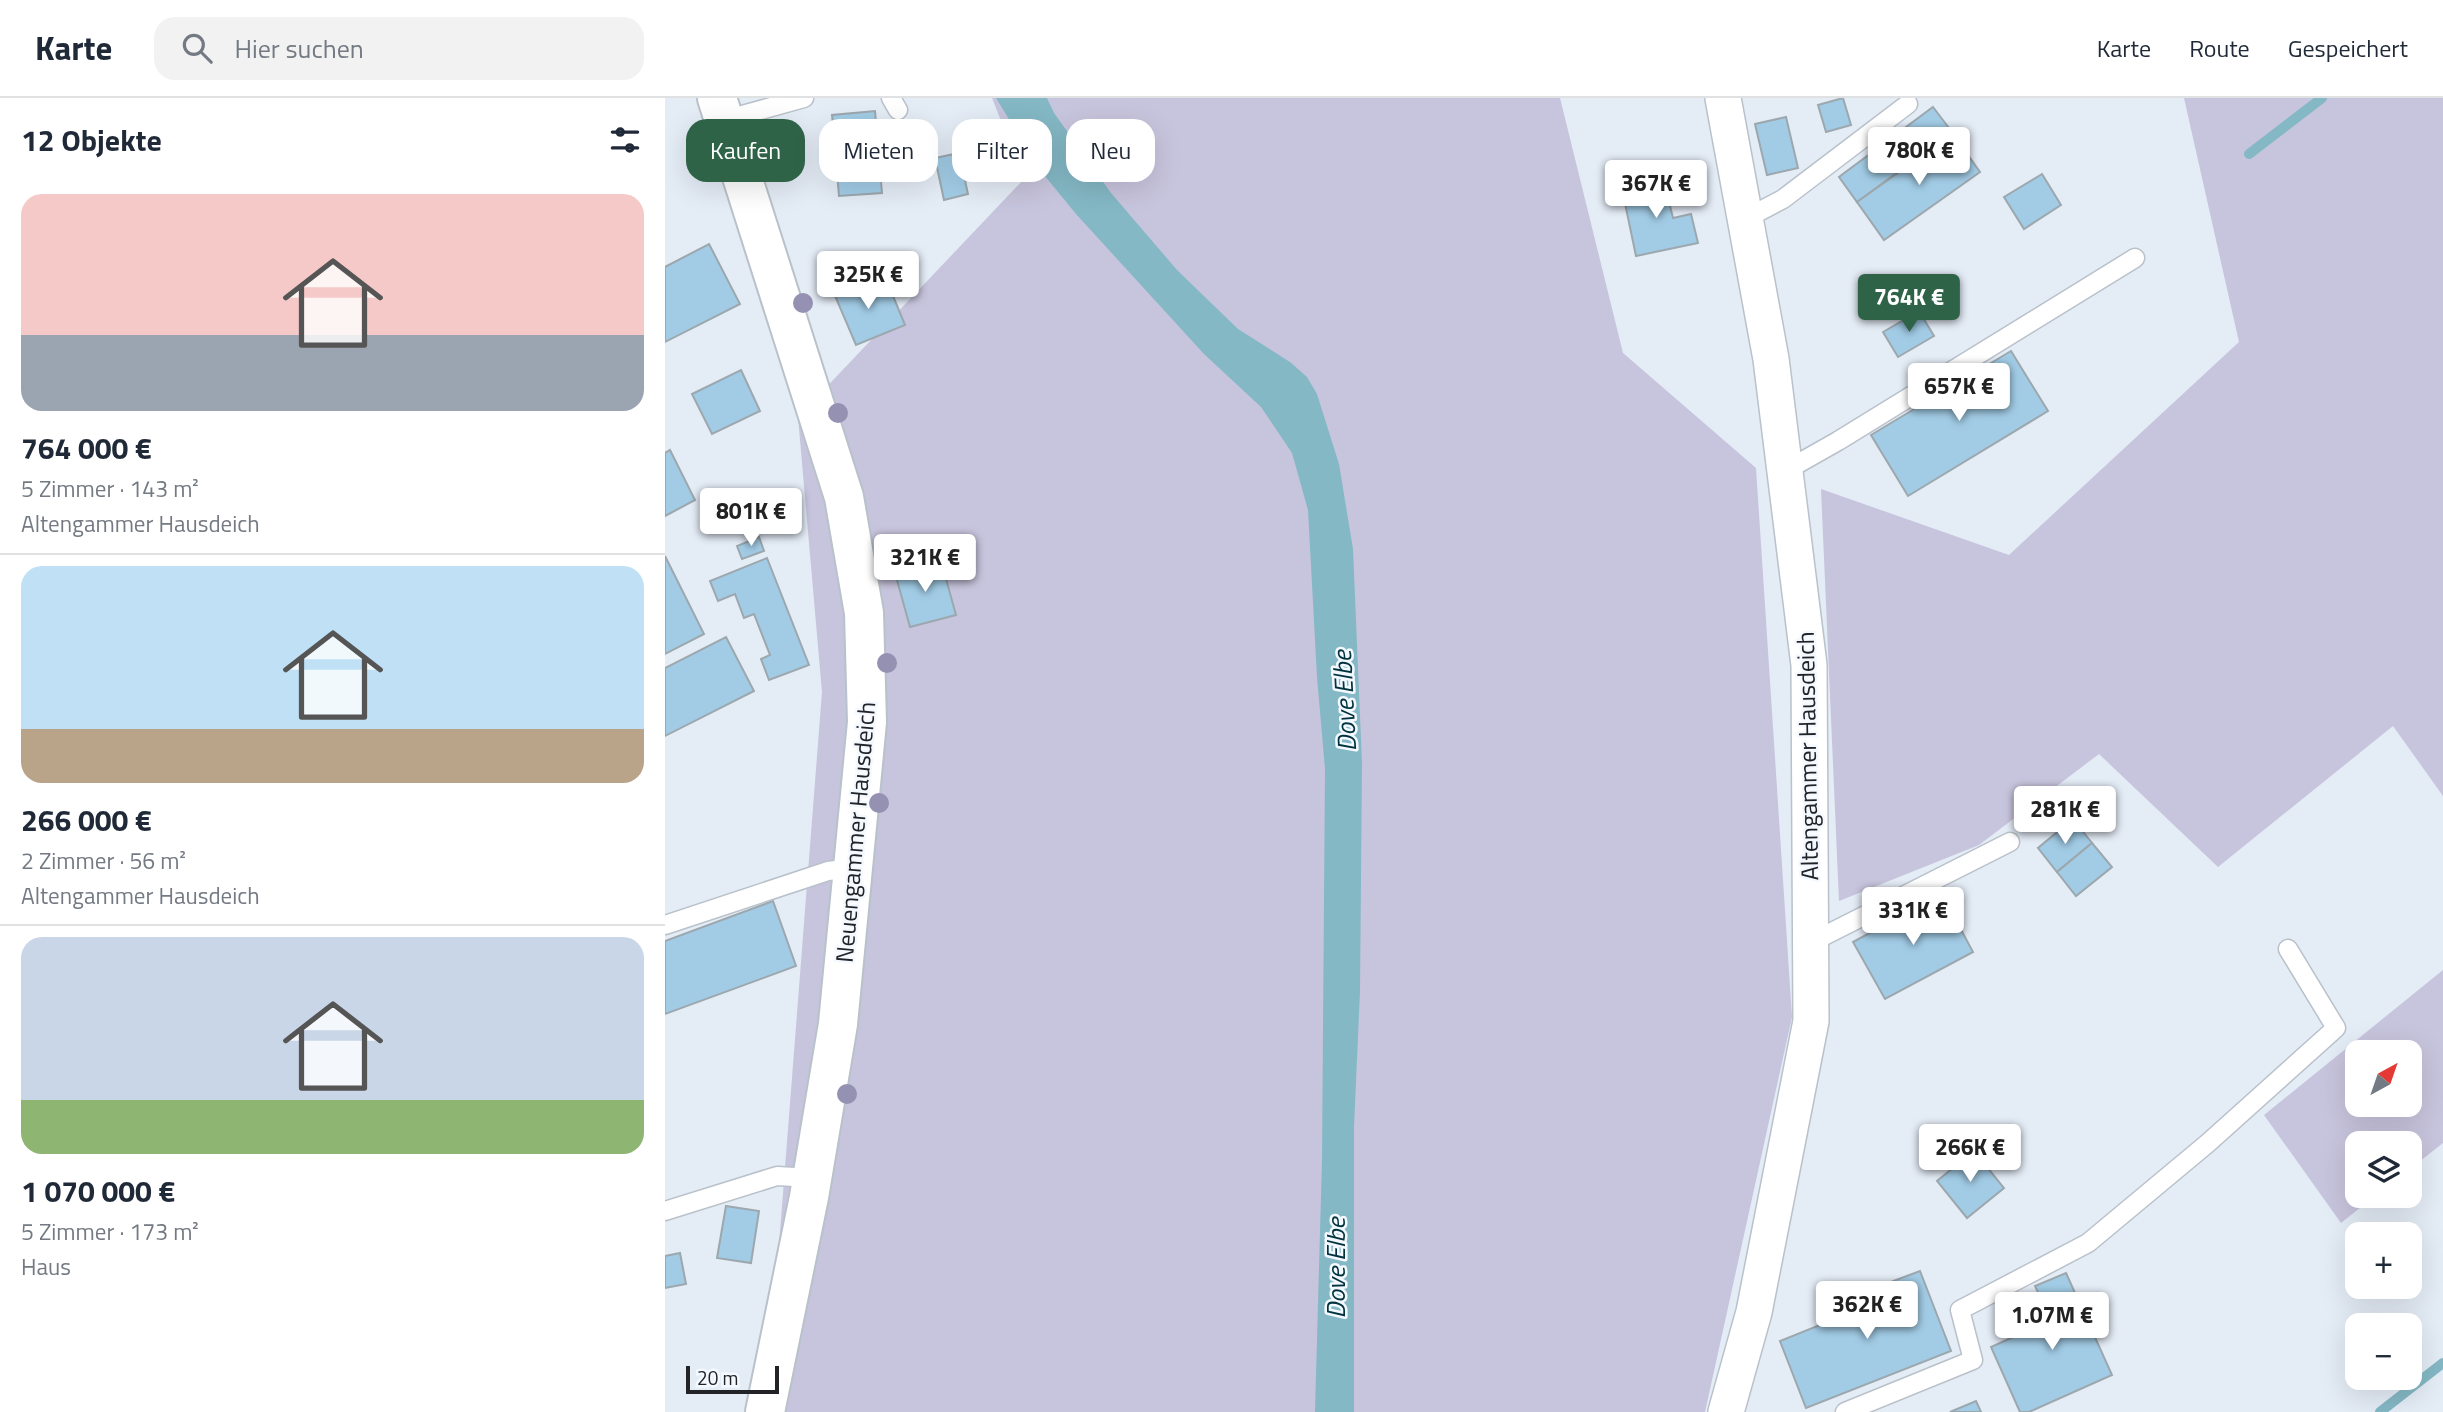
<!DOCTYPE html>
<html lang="de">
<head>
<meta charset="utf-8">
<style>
	body { margin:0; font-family:"Titillium Web",sans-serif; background:#f2f2f3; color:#1f2937; height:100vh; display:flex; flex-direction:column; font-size:26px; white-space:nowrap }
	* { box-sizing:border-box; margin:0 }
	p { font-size:23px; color:#747a83 }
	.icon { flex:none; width:38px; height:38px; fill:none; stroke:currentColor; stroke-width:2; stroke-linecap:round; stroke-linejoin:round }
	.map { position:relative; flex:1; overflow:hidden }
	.sheet { display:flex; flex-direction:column; background:#fff; width:665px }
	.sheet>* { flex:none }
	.hud { position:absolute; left:21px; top:21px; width:665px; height:63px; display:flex; gap:14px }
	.needle { width:46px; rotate:40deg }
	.tools { position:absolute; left:1680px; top:942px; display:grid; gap:14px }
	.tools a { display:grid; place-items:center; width:77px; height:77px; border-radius:14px; background:#fff; box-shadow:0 7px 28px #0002; font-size:35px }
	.scale { position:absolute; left:21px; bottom:18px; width:93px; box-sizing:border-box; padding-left:7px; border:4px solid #212327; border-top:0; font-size:19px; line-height:24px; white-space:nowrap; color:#212327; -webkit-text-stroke:5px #f4f9ff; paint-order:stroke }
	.price { position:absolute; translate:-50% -60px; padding:0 16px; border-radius:7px; background:#fff; color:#222; font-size:23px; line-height:46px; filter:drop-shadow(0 2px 4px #0008) }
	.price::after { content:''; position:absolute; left:50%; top:42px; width:21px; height:16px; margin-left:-10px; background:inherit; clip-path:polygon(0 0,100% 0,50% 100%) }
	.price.on { background:#2f6348; color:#fff }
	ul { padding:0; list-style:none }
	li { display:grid; align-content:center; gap:14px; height:371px; padding:0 21px }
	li+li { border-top:2px solid #e0e1e3 }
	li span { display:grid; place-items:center; height:217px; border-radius:21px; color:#555 }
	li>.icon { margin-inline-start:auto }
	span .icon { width:126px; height:126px; fill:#fffc; stroke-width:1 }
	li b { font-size:30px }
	h2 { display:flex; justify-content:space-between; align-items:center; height:84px; padding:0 21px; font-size:30px }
	.pill { padding:0 24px; border-radius:21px; background:#fff; box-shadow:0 7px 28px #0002; font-size:24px; line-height:63px }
	.pill.on { background:#2f6348; color:#fff }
	header { display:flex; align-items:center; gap:42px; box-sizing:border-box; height:98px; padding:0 35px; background:#fff; border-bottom:2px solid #e0e1e3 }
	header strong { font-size:33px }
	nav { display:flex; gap:38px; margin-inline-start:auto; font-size:24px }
	.search { width:490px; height:63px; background:#f2f2f3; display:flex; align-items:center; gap:18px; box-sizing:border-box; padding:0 24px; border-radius:21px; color:#747a83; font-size:26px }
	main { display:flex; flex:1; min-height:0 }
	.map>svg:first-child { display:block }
	.green { fill:#c7c4dd; fill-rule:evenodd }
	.water { fill:#84b8c5 }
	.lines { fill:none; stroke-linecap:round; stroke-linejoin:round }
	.stream { stroke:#84b8c5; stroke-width:10 }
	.building { fill:#a2cce6; stroke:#9ca7ae; stroke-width:2 }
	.lane-casing { stroke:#b9c1ca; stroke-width:21 }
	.street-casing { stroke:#b9c1ca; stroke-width:38 }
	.secondary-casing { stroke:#b9c1ca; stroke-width:42 }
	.lane { stroke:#fff; stroke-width:18 }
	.street { stroke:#fff; stroke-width:35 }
	.secondary { stroke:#fff; stroke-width:38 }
	.tree { fill:#9491b3 }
	.labels { text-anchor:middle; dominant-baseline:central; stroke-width:5; stroke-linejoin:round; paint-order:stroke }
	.street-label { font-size:24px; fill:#212327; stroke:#f4f9ff }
	.water-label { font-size:26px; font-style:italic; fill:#00333e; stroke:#f4f9ff }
</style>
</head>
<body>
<header>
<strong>Karte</strong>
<div class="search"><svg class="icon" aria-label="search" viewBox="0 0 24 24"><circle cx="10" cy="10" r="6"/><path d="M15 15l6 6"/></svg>Hier suchen</div>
<nav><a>Karte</a><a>Route</a><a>Gespeichert</a></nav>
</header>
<main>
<section class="sheet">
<h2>12 Objekte<svg class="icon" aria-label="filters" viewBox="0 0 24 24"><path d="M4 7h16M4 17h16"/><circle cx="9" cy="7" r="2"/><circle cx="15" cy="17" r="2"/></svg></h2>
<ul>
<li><span style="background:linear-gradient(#f6c9c9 65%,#9aa5b1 0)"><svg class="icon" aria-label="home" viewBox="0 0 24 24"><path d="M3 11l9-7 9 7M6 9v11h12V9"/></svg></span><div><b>764 000 €</b><p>5 Zimmer · 143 m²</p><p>Altengammer Hausdeich</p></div></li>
<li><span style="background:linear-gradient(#bfe0f5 75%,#b9a48a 0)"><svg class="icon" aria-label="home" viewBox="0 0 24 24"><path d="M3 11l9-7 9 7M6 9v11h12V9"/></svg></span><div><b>266 000 €</b><p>2 Zimmer · 56 m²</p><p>Altengammer Hausdeich</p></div></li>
<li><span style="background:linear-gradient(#c9d6e8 75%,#8fb573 0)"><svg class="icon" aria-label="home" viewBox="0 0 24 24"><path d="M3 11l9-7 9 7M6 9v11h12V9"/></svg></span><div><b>1 070 000 €</b><p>5 Zimmer · 173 m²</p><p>Haus</p></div></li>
</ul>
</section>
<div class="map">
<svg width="1778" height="1314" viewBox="0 0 1778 1314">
	<rect width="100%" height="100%" fill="#e4ecf6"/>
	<g class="green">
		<path d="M327,0H895L958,255L1091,370L1127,919L1040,1314H101L157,594L133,319L359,81Z"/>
		<path d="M1519,0H1778V698L1728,628L1553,769L1434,656L1314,747L1174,803L1156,391L1344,457L1574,244Z"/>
		<path d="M1778,872V1045L1745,1071V1045H1692V1097H1711L1676,1125L1599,1017ZM1692,954H1745V1006H1692Z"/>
	</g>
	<path class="water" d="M331,0H382L389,15L446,95L512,172L573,231L625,264L642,279L652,296L674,366L688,451L697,666L695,893L689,1029V1314H650L657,1062L660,671L652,579L643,412L627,355L596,309L539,256L411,116L375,72Z"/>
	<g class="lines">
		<g class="stream">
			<path d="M1584,56L1657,0"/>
			<path d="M1715,1314L1778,1265"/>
		</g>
	</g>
	<g class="building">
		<path d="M1178,0L1186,27L1161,34L1153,7Z"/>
		<path d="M1268,9L1287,34L1192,104L1174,79Z"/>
		<path d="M210,13L217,95L174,98L167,17Z"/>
		<path d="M1121,19L1133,70L1102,77L1090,26Z"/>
		<path d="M1288,36L1315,74L1219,142L1192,104Z"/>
		<path d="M294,55L303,96L279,102L270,60Z"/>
		<path d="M1377,76L1396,107L1359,131L1339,99Z"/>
		<path d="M999,83L1008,120L1026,116L1033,145L971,158L957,91Z"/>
		<path d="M44,146L75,206L0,244V169Z"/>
		<path d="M200,180L206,195L224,188L240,227L191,247L168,193Z"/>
		<path d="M1254,213L1269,238L1233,259L1218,234Z"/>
		<path d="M1346,253L1383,313L1243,398L1206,337Z"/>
		<path d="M76,272L95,313L47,336L27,296Z"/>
		<path d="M5,352L30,402L0,418V355Z"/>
		<path d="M94,439L99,453L77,461L72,448Z"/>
		<path d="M0,458L39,536L0,556Z"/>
		<path d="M102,460L144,567L104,582L96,561L105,557L89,516L79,520L70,496L53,503L45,483Z"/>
		<path d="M276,463L291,517L245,529L230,475Z"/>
		<path d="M61,539L89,593L0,638V570Z"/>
		<path d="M1408,721L1427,745L1392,774L1373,750Z"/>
		<path d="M1427,745L1447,769L1411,798L1392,774Z"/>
		<path d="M1277,796L1308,854L1220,901L1188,844Z"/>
		<path d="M108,803L131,868L0,916V843Z"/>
		<path d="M1309,1053L1339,1090L1302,1120L1272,1083Z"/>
		<path d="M61,1108L94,1113L86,1165L52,1160Z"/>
		<path d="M15,1155L21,1186L0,1190V1158Z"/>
		<path d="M1255,1173L1286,1253L1141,1310L1115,1243L1180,1217L1175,1203Z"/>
		<path d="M1401,1175L1447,1277L1364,1314H1355L1326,1249L1386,1222L1370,1188Z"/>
		<path d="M1311,1303L1316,1314H1285Z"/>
	</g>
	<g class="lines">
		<defs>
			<g id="lane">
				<path d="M226,0L233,12"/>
				<path d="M59,22L139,0"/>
				<path d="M1080,121L1118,101L1243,6"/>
				<path d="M1120,373L1173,343L1470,160"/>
				<path d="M0,827L163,773L188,770"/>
				<path d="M1145,845L1345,744"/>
				<path d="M0,1113L112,1078L148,1080"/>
				<path d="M1180,1314L1308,1262L1295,1212L1423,1145L1543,1045L1671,930L1623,851"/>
			</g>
			<path id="street" d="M1058,0L1106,261L1144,567L1146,923L1089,1214L1061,1314"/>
			<path id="secondary" d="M52,0L179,399L199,515L202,624L173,926L144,1099L100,1314"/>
		</defs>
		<use href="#lane" class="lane-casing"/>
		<use href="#street" class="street-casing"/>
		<use href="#secondary" class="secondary-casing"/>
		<use href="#lane" class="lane"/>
		<use href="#street" class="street"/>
		<use href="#secondary" class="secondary"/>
	</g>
	<g class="tree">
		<circle cx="138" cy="205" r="10"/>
		<circle cx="173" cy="315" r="10"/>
		<circle cx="222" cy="565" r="10"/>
		<circle cx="214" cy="705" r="10"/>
		<circle cx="182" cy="996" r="10"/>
	</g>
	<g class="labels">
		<g class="street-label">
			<text transform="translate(1142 658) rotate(-91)">Altengammer Hausdeich</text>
			<text transform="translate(190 734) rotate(-85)">Neuengammer Hausdeich</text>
		</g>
		<g class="water-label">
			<text transform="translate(679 603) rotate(-93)">Dove Elbe</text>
			<text transform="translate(670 1170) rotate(-90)">Dove Elbe</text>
		</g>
	</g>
</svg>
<div class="tools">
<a><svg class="needle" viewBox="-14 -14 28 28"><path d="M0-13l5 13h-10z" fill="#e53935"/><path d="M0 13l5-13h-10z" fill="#747a83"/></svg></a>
<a><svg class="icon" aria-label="layers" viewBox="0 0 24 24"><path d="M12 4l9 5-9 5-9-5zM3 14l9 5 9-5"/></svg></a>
<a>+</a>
<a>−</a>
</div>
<div class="scale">20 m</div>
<b class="price" style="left:1254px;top:89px">780K €</b>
<b class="price" style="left:991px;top:122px">367K €</b>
<b class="price" style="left:203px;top:213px">325K €</b>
<b class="price on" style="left:1244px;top:236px">764K €</b>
<b class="price" style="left:1294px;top:325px">657K €</b>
<b class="price" style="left:86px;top:450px">801K €</b>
<b class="price" style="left:260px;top:496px">321K €</b>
<b class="price" style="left:1400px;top:748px">281K €</b>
<b class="price" style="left:1248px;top:849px">331K €</b>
<b class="price" style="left:1305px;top:1086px">266K €</b>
<b class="price" style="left:1202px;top:1243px">362K €</b>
<b class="price" style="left:1387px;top:1254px">1.07M €</b>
<div class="hud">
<a class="pill on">Kaufen</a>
<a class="pill">Mieten</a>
<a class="pill">Filter</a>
<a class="pill">Neu</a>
</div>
</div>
</main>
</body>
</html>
